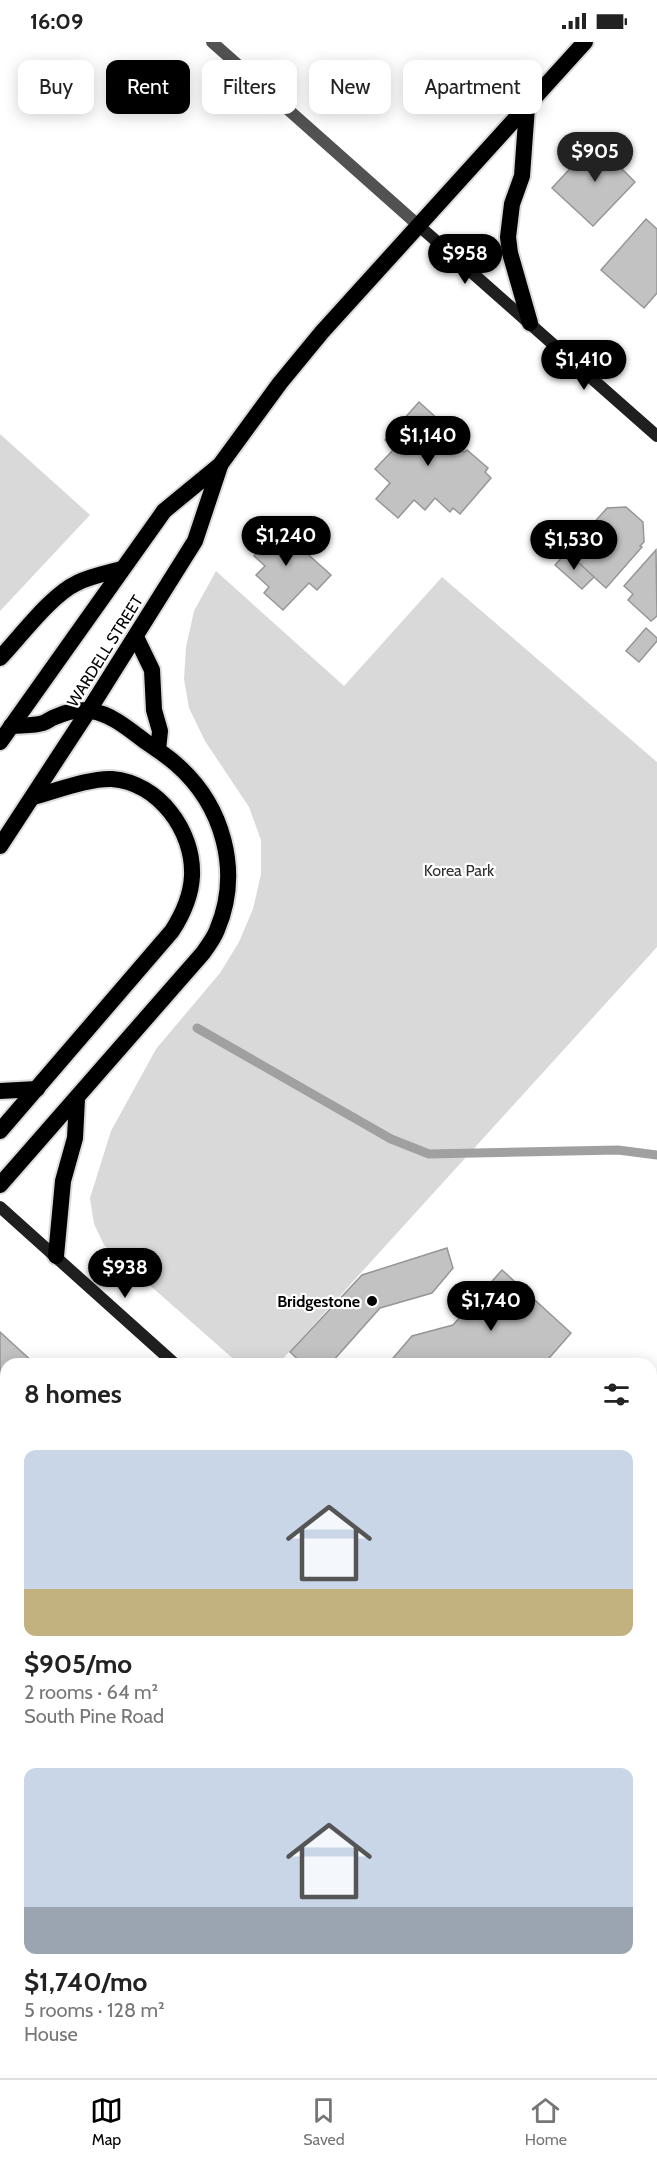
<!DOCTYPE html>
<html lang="en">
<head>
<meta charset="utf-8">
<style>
	body { margin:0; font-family:Cabin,sans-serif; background:#f6f6f6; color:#222; height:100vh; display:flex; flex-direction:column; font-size:22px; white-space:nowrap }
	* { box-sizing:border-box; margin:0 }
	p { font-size:20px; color:#767676 }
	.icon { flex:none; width:33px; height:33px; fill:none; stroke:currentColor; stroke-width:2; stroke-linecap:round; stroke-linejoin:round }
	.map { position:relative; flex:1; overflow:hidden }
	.details { position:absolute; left:0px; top:1316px; width:657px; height:722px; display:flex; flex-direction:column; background:#fff; border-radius:18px 18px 0 0; box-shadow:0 3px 15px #0003 }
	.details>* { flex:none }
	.banner { position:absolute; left:18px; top:18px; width:621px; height:54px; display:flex; gap:12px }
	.price { position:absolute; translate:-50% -51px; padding:0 14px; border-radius:21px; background:#000; color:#fff; font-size:20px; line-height:39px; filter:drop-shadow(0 2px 3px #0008) }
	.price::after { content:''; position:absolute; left:50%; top:36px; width:18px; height:14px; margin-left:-9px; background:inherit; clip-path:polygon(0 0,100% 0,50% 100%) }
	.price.selected { background:#222; color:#fff }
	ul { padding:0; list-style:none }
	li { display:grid; align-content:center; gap:12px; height:318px; padding:0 24px }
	li span { display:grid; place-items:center; height:186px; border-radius:12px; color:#555 }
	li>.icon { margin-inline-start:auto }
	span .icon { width:108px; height:108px; fill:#fffc; stroke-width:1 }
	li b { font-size:26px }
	h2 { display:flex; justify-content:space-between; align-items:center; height:72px; padding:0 24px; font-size:26px }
	.pill { padding:0 21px; border-radius:12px; background:#fff; box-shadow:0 3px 15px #0003; font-size:21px; line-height:54px }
	.pill.selected { background:#000; color:#fff }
	.status { display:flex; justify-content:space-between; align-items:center; height:42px; padding:0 30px; background:#fff; direction:ltr }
	.status svg { height:16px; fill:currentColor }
	.tab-bar { display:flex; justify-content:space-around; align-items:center; height:84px; border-top:2px solid #e0e0e0; background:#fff; font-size:16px; color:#767676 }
	.tab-bar a { display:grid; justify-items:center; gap:3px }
	.tab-bar .selected { color:#000 }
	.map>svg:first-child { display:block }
	.green { fill:#d9d9d9 }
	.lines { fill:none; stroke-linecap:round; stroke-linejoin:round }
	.stream { stroke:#a0a0a0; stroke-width:9 }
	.building { fill:#c2c2c2; stroke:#969696; stroke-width:1.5 }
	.trunk-casing { stroke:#dbdbdb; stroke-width:20 }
	.minor { stroke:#525252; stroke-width:12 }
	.secondary { stroke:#1f1f1f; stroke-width:12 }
	.trunk { stroke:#000; stroke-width:16 }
	.rail-casing { stroke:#000; stroke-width:7 }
	.rail { stroke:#fff; stroke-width:4.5; stroke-dasharray:14; stroke-linecap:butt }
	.poi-dot { fill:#000; stroke:#fff; stroke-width:2 }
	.labels { text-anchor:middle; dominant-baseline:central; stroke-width:4.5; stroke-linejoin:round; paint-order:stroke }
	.street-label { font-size:16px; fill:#000; stroke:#fff }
	.park-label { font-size:16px; fill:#303030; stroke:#fff }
	.poi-label { font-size:16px; font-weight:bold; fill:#000; stroke:#fff; text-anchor:end }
</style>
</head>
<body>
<div class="status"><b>16:09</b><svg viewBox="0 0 49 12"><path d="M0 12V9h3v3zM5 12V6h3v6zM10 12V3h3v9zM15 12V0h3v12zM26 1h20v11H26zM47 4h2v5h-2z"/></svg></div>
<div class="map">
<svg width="657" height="2036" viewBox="0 0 657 2036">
	<rect width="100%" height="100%" fill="#fff"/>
	<g class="green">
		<path d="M0,392L90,473L0,569Z"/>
		<path d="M216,529L344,644L442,535L657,720V905L279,1321H238L104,1203L94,1182L90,1156L111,1089L156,1007L220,931L239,900L253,867L261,832V798L249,765L205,699L189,666L184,637L186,605L194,569Z"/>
	</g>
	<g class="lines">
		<path class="stream" d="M197,986L391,1097L429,1112L618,1108L657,1113"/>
	</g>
	<g class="building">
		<path d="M594,101L600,106L604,102L626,122L622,127L635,140L593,184L552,146Z"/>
		<path d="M646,177L657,187V251L644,266L601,228Z"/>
		<path d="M419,360L439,378L434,384L464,410L467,408L488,426L485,430L491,436L460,472L453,466L450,470L435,456L425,468L414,458L398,476L376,457L390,441L375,427L394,407L385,398Z"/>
		<path d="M626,465L643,480L644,500L640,504L642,505L606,546L563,507L580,488L584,492L607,466Z"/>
		<path d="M273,481L331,533L317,548L309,541L283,568L264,551L269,545L256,533L265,524L254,514L260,507L254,502Z"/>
		<path d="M656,508L657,574L651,579L628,558L633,552L624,544Z"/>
		<path d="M567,510L594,535L582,547L555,523Z"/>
		<path d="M646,586L657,596V599L639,620L626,609Z"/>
		<path d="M447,1206L453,1226L432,1251L380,1266L332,1320L303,1322L290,1310L362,1233Z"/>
		<path d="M502,1228L571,1291L544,1322H388L412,1294L453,1283Z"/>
		<path d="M0,1290L35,1322H6V1592L0,1587Z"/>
		<path d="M657,2023V2036H642L651,2031V2028Z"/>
		<path d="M323,2031H396L392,2036H329Z"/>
	</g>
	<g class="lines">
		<defs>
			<g id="trunk">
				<path d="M527,65L522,134L512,162L508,195L510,211L530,281"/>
				<path d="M136,595L152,628L154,668L160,689L158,708"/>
				<path d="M0,616C21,594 51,553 77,541C91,534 108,531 122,527"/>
				<path d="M0,700L164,469L220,423L280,341L322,290L585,0"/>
				<path d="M0,804L89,668L195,499L220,424"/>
				<path d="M0,1049L37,1047"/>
				<path d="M0,1089L172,889C183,872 191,854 192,834C194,789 159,741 112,737C89,736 56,749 33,755"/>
				<path d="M0,1143L203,911C208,904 214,896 217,888C242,829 223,763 176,722C167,714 156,707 146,700C130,688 112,672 91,669C80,667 66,670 55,675C51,676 47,680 43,681C34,684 21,683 11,684"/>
				<path d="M56,1214L63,1139L75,1096L77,1057"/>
			</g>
		</defs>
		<use href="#trunk" class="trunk-casing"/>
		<g class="minor">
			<path d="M212,0L418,183"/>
			<path d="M651,1911L657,1905"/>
			<path d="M520,2036L525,2031"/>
		</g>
		<g class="secondary">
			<path d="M418,183L657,394"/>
			<path d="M0,1165L175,1322"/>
			<path d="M651,1749L657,1755"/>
		</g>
		<use href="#trunk" class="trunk"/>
		<defs>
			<g id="rail">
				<path d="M0,1999L6,2011"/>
				<path d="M17,2031L20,2036"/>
			</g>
		</defs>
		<use href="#rail" class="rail-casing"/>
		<use href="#rail" class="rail"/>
	</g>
	<circle class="poi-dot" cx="372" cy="1259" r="6"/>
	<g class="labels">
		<g class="street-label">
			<text transform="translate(105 609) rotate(-58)">WARDELL STREET</text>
		</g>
		<g class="park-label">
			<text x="459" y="828">Korea Park</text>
		</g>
		<g class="poi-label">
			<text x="360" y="1259">Bridgestone</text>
		</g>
	</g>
</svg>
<b class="price selected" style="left:595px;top:141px">$905</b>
<b class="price" style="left:465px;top:243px">$958</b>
<b class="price" style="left:584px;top:349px">$1,410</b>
<b class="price" style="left:428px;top:425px">$1,140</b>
<b class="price" style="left:286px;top:525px">$1,240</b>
<b class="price" style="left:574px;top:529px">$1,530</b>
<b class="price" style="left:125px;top:1257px">$938</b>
<b class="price" style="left:491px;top:1290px">$1,740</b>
<div class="banner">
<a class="pill">Buy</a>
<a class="pill selected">Rent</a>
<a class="pill">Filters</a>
<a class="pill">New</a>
<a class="pill">Apartment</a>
</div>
<section class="details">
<h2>8 homes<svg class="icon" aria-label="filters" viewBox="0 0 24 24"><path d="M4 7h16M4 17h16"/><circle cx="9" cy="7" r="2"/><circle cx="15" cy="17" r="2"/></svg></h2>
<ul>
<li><span style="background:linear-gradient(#c9d6e8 75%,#c2b280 0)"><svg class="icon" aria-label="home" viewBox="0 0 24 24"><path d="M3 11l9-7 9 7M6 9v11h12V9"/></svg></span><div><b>$905/mo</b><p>2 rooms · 64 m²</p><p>South Pine Road</p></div></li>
<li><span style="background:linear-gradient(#c9d6e8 75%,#9aa5b1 0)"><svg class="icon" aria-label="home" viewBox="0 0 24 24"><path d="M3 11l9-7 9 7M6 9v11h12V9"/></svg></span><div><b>$1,740/mo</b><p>5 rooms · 128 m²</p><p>House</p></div></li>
</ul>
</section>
</div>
<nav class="tab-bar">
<a class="selected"><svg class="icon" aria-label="map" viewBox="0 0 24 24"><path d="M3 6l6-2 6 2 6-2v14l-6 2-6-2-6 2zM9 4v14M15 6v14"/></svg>Map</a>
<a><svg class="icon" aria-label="saved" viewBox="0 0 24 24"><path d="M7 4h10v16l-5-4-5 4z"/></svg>Saved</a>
<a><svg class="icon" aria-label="home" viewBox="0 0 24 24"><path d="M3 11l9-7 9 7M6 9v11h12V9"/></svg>Home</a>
</nav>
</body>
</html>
